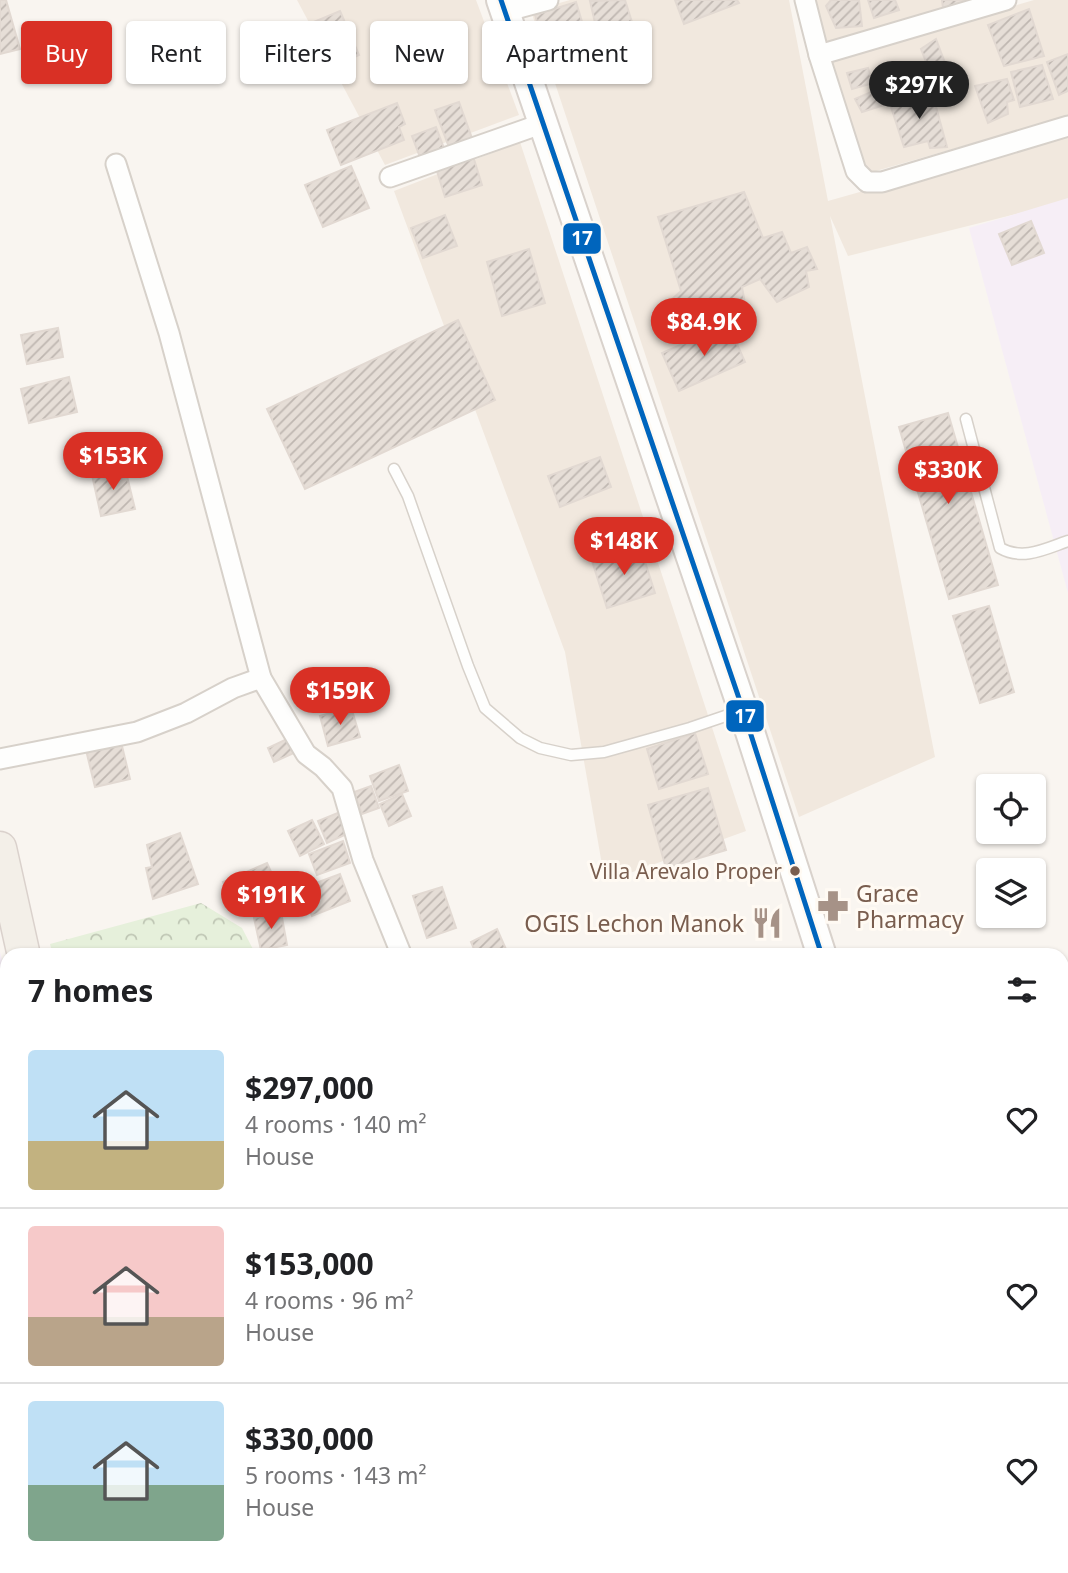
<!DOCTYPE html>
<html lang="en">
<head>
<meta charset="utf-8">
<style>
	body { margin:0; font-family:"Noto Sans",sans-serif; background:#f2f2f2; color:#202124; height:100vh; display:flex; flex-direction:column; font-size:26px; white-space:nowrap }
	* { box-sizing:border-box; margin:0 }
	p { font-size:23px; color:#757577 }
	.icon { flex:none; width:38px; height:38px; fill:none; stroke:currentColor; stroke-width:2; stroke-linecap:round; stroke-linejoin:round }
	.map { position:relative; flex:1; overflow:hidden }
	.panel { position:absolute; left:0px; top:948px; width:1069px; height:625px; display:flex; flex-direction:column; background:#fff; border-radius:21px 21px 0 0; box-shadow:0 2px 5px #0004 }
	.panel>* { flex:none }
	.guide { position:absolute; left:21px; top:21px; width:700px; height:63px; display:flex; gap:14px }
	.fabs { position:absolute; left:976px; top:774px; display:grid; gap:14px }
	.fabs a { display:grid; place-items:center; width:70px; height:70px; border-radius:7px; background:#fff; box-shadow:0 2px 5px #0004; font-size:35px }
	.price { position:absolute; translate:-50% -60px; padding:0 16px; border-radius:24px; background:#d93025; color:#fff; font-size:23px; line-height:46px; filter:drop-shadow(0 2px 4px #0008) }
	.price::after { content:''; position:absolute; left:50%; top:42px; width:21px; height:16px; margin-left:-10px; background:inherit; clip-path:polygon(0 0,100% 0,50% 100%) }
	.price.current { background:#222; color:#fff }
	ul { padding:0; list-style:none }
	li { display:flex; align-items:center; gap:21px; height:175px; padding:0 28px }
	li+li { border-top:2px solid #e0e0e0 }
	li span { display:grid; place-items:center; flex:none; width:196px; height:140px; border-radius:7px; color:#555 }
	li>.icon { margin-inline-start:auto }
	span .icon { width:84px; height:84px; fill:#fffc; stroke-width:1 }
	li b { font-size:30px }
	h2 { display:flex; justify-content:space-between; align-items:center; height:84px; padding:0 28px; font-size:30px }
	.tag { padding:0 24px; border-radius:7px; background:#fff; box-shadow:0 2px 5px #0004; font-size:24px; line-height:63px }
	.tag.current { background:#d93025; color:#fff }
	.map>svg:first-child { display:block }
	.residential { fill:#f1e8de }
	.commercial { fill:#f6e8e1 }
	.education { fill:#f6eef6 }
	.forest { fill:url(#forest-crowns) }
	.park { fill:url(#park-dots) }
	.building { fill:url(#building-hatch); stroke:#e2d9d2; stroke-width:2 }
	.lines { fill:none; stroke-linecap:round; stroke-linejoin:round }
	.service-casing { stroke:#d7d1ca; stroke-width:13 }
	.pedestrian-casing { stroke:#d7d1ca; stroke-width:19 }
	.minor-casing { stroke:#d7d1ca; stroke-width:23 }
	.tertiary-casing { stroke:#d7d1ca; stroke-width:28 }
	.secondary-casing { stroke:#d9d2cc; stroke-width:32 }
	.primary-casing { stroke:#dad1cc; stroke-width:35 }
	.service { stroke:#fefefd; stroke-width:10 }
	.pedestrian { stroke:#fefefd; stroke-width:16 }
	.minor { stroke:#fefefd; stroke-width:19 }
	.tertiary { stroke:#fefefd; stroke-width:24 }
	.secondary { stroke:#fefefd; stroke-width:28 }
	.primary { stroke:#f3efe8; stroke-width:32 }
	.bus-1-casing { stroke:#fffaf3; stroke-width:10 }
	.bus-1 { stroke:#0065bd; stroke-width:5 }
	.bus-dot { fill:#795d4e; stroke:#fffaf3; stroke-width:2.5 }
	.labels { text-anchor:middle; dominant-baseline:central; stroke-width:6; stroke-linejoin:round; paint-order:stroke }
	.bus-label { font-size:21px; fill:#795d4e; stroke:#fffaf3; text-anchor:end }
	.poi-label { font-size:23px; fill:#795d4e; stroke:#fffaf3; text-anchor:start }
	.line-badge { stroke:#fffaf3; stroke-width:2.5 }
	.badge-label { font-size:19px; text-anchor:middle; font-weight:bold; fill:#fff }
</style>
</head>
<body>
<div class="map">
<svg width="1068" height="1573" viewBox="0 0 1068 1573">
	<defs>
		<pattern id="forest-crowns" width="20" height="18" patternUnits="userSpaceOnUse" patternTransform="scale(1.75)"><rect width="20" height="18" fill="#e6f0db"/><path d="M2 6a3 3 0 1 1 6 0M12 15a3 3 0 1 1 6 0" fill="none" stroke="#bfc6b4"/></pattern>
		<pattern id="park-dots" width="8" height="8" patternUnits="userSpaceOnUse" patternTransform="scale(1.75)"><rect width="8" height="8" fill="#e6f0db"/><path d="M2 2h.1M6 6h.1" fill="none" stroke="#bfc6b4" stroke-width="1.8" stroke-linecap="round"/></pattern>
		<pattern id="building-hatch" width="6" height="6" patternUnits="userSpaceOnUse" patternTransform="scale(1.75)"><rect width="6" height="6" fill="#e6ded7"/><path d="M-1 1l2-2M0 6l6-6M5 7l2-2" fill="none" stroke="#bfb7b1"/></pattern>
	</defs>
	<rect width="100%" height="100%" fill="#f9f5f0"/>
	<g class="residential">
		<path d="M297,0H476L519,115L385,165Z"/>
		<path d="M570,0H789L828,201L1068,133V201L848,256L830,216L935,757L799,817L531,11Z"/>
		<path d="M809,0H980L826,46Z"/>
		<path d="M1034,0H1068V116L869,173L854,136L828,61Z"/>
		<path d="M520,142L746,831L605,882L565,652L394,191Z"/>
	</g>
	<path class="commercial" d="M868,1566H1018L1020,1573H871Z"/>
	<g class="education">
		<path d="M1068,198V593L969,228Z"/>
		<path d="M0,952L7,982V1366L0,1367Z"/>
	</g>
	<path class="forest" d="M201,903L242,928L256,955H53L50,944Z"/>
	<path class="park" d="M79,1566H448V1569L433,1573H77Z"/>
	<g class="building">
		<path d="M0,0H6L20,49L0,54Z"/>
		<path d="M625,0L637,38L601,49L590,1Z"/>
		<path d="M675,0H737L739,3L684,24Z"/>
		<path d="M831,0H859L862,26L836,28L826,6Z"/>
		<path d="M868,0H895L899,10L874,18Z"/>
		<path d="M942,0H974L943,8Z"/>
		<path d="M576,2L594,61L553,73L535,15Z"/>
		<path d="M1029,9L1044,56L1004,66L988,25Z"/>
		<path d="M340,11L359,55L311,76L292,31Z"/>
		<path d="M936,39L953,84L936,88L921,49Z"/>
		<path d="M1068,54V91L1059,95L1047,62Z"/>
		<path d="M1042,65L1053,99L1020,107L1011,72Z"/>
		<path d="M868,68L873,83L852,89L847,73Z"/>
		<path d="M1007,79L1014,100L1007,102L1008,114L988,123L975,86Z"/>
		<path d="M878,89L884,105L862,112L855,99Z"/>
		<path d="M932,92L947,147L930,148L928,141L904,147L890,104Z"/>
		<path d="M459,102L473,141L450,150L435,110Z"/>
		<path d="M397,103L405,124L399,127L404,140L341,165L327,130Z"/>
		<path d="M436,127L445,151L421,160L412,136Z"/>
		<path d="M473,156L482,185L445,197L436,168Z"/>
		<path d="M351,166L369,208L323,227L305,185Z"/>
		<path d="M744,192L763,238L782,232L791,253L807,247L817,269L806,271L809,287L777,302L760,279L742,287L746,309L671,337L661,309L681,291L658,217Z"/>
		<path d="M445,215L457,246L423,258L411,228Z"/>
		<path d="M1031,221L1044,253L1012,265L999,234Z"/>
		<path d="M529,249L545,303L502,316L487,262Z"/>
		<path d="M458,320L495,400L305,489L267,409Z"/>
		<path d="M728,324L745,362L679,391L662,353Z"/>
		<path d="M58,328L63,357L27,364L21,335Z"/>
		<path d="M69,377L77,412L29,423L21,389Z"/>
		<path d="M948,413L998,585L949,599L899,427Z"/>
		<path d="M600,457L611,487L560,507L548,476Z"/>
		<path d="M125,468L135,509L101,516L92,475Z"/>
		<path d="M640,546L655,593L607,608L592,561Z"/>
		<path d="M989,606L1014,692L980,703L953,616Z"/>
		<path d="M351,707L360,737L328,746L320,716Z"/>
		<path d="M695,733L708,774L659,789L647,749Z"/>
		<path d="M289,738L296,752L274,762L268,748Z"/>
		<path d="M121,742L130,779L95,787L86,750Z"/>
		<path d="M399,765L408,791L379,801L370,776Z"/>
		<path d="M371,786L379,808L362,814L354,792Z"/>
		<path d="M708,788L726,850L666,868L648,805Z"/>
		<path d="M402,794L411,816L389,826L380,804Z"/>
		<path d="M340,812L349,833L327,843L318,821Z"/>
		<path d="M312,820L324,844L300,856L288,831Z"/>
		<path d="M180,833L198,884L153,899L146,868L152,867L147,845Z"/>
		<path d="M343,841L350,863L317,875L309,854Z"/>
		<path d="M267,863L281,894L237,913L223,882Z"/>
		<path d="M340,874L350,901L312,916L302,888Z"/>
		<path d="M442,887L456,928L427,938L413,896Z"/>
		<path d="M281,912L287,945L261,950L254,918Z"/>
		<path d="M497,929L509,956H477L471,942Z"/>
		<path d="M7,1223V1309L0,1310V1225Z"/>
		<path d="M7,1332V1357L0,1358V1333Z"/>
		<path d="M474,1566H622L624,1573H476Z"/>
	</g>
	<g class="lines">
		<defs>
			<g id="service">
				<path d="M966,419L1000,548C1023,561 1045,549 1068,541"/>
				<path d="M394,469L408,496L468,666L485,708L520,738L540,748L571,755L604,752L690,728L740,711"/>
				<path d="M0,1102L7,1100"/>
				<path d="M463,1566L465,1573"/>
			</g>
			<path id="pedestrian" d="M244,1566L253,1568L271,1566"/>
			<g id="minor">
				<path d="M805,0L819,55L856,171L867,182H882L1068,126"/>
				<path d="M504,12L548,0"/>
				<path d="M819,55L1006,0"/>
				<path d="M116,164L169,333L261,678"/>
				<path d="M390,177L541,124"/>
				<path d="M0,759L137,732L186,713L233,688L261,678L306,754L323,767L342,788L363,860L402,956"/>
				<path d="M1062,1343L1068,1342"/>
			</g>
			<path id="tertiary" d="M1036,1566L1039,1573"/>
			<g id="secondary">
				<path d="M501,0L743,710L822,956"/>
				<path d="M1062,1028L1068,1026"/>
			</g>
			<g id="primary">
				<path d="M0,848L24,956"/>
				<path d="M57,1573L59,1566"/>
			</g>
		</defs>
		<use href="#service" class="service-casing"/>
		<use href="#pedestrian" class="pedestrian-casing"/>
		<use href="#minor" class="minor-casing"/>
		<use href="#tertiary" class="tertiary-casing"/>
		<use href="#secondary" class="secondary-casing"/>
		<use href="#primary" class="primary-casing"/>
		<use href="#service" class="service"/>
		<use href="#pedestrian" class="pedestrian"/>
		<use href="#minor" class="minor"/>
		<use href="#tertiary" class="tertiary"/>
		<use href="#secondary" class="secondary"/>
		<use href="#primary" class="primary"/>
		<defs>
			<path id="bus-1" d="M501,0L743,710L822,956"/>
		</defs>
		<use href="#bus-1" class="bus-1-casing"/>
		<use href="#bus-1" class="bus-1"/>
	</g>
	<defs>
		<symbol id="pharmacy-bare" viewBox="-9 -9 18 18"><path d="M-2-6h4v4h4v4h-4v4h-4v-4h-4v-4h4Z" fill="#a69287" stroke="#fffaf3" stroke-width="2.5" paint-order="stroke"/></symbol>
		<symbol id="restaurant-bare" viewBox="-9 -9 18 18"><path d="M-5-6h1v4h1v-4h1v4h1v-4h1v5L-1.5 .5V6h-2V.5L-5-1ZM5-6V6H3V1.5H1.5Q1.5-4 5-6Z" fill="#a69287" stroke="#fffaf3" stroke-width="2.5" paint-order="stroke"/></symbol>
	</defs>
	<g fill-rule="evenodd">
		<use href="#pharmacy-bare" x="811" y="884" width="44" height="44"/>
		<use href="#restaurant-bare" x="745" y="901" width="44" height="44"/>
	</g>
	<circle class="bus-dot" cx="795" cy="871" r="6"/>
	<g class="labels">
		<g class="bus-label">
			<text x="782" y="871">Villa Arevalo Proper</text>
		</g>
		<g class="poi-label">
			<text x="856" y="893">Grace<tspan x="856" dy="26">Pharmacy</tspan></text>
			<text x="744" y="923" text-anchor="end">OGIS Lechon Manok</text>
		</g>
	</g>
	<g class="line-badge">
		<rect x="562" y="222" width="40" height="33" rx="7" fill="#0065bd"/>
		<rect x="725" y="699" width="40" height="34" rx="7" fill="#0065bd"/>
	</g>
	<g class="badge-label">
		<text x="582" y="245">17</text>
		<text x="745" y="723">17</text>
	</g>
</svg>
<div class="fabs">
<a><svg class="icon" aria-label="locate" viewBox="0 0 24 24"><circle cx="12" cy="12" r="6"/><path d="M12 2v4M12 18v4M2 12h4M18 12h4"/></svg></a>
<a><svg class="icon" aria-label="layers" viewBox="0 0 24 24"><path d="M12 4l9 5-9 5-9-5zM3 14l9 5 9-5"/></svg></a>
</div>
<b class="price current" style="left:919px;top:121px">$297K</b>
<b class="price" style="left:704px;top:358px">$84.9K</b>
<b class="price" style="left:113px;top:492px">$153K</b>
<b class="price" style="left:948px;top:506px">$330K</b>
<b class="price" style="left:624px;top:577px">$148K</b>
<b class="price" style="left:340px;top:727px">$159K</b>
<b class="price" style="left:271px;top:931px">$191K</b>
<div class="guide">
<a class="tag current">Buy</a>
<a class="tag">Rent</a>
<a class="tag">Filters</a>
<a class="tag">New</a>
<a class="tag">Apartment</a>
</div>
<section class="panel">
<h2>7 homes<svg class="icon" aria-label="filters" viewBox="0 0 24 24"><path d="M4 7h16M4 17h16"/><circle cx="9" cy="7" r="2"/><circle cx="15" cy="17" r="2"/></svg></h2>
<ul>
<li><span style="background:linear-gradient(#bfe0f5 65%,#c2b280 0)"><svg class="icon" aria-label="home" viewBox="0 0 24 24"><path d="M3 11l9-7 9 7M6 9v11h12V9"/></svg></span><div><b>$297,000</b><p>4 rooms · 140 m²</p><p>House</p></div><svg class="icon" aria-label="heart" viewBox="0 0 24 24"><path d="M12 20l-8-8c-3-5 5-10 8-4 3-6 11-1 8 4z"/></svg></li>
<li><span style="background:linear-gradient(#f6c9c9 65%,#b9a48a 0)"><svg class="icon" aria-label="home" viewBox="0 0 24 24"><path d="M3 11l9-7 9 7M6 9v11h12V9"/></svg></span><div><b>$153,000</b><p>4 rooms · 96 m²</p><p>House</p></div><svg class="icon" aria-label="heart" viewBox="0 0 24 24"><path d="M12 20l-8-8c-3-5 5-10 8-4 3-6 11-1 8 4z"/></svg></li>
<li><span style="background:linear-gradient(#bfe0f5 60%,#7fa58c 0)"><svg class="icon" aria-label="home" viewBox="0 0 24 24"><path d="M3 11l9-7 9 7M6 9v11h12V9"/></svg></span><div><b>$330,000</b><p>5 rooms · 143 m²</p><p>House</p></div><svg class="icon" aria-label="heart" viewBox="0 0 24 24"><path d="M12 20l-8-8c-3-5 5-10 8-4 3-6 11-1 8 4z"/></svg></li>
</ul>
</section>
</div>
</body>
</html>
